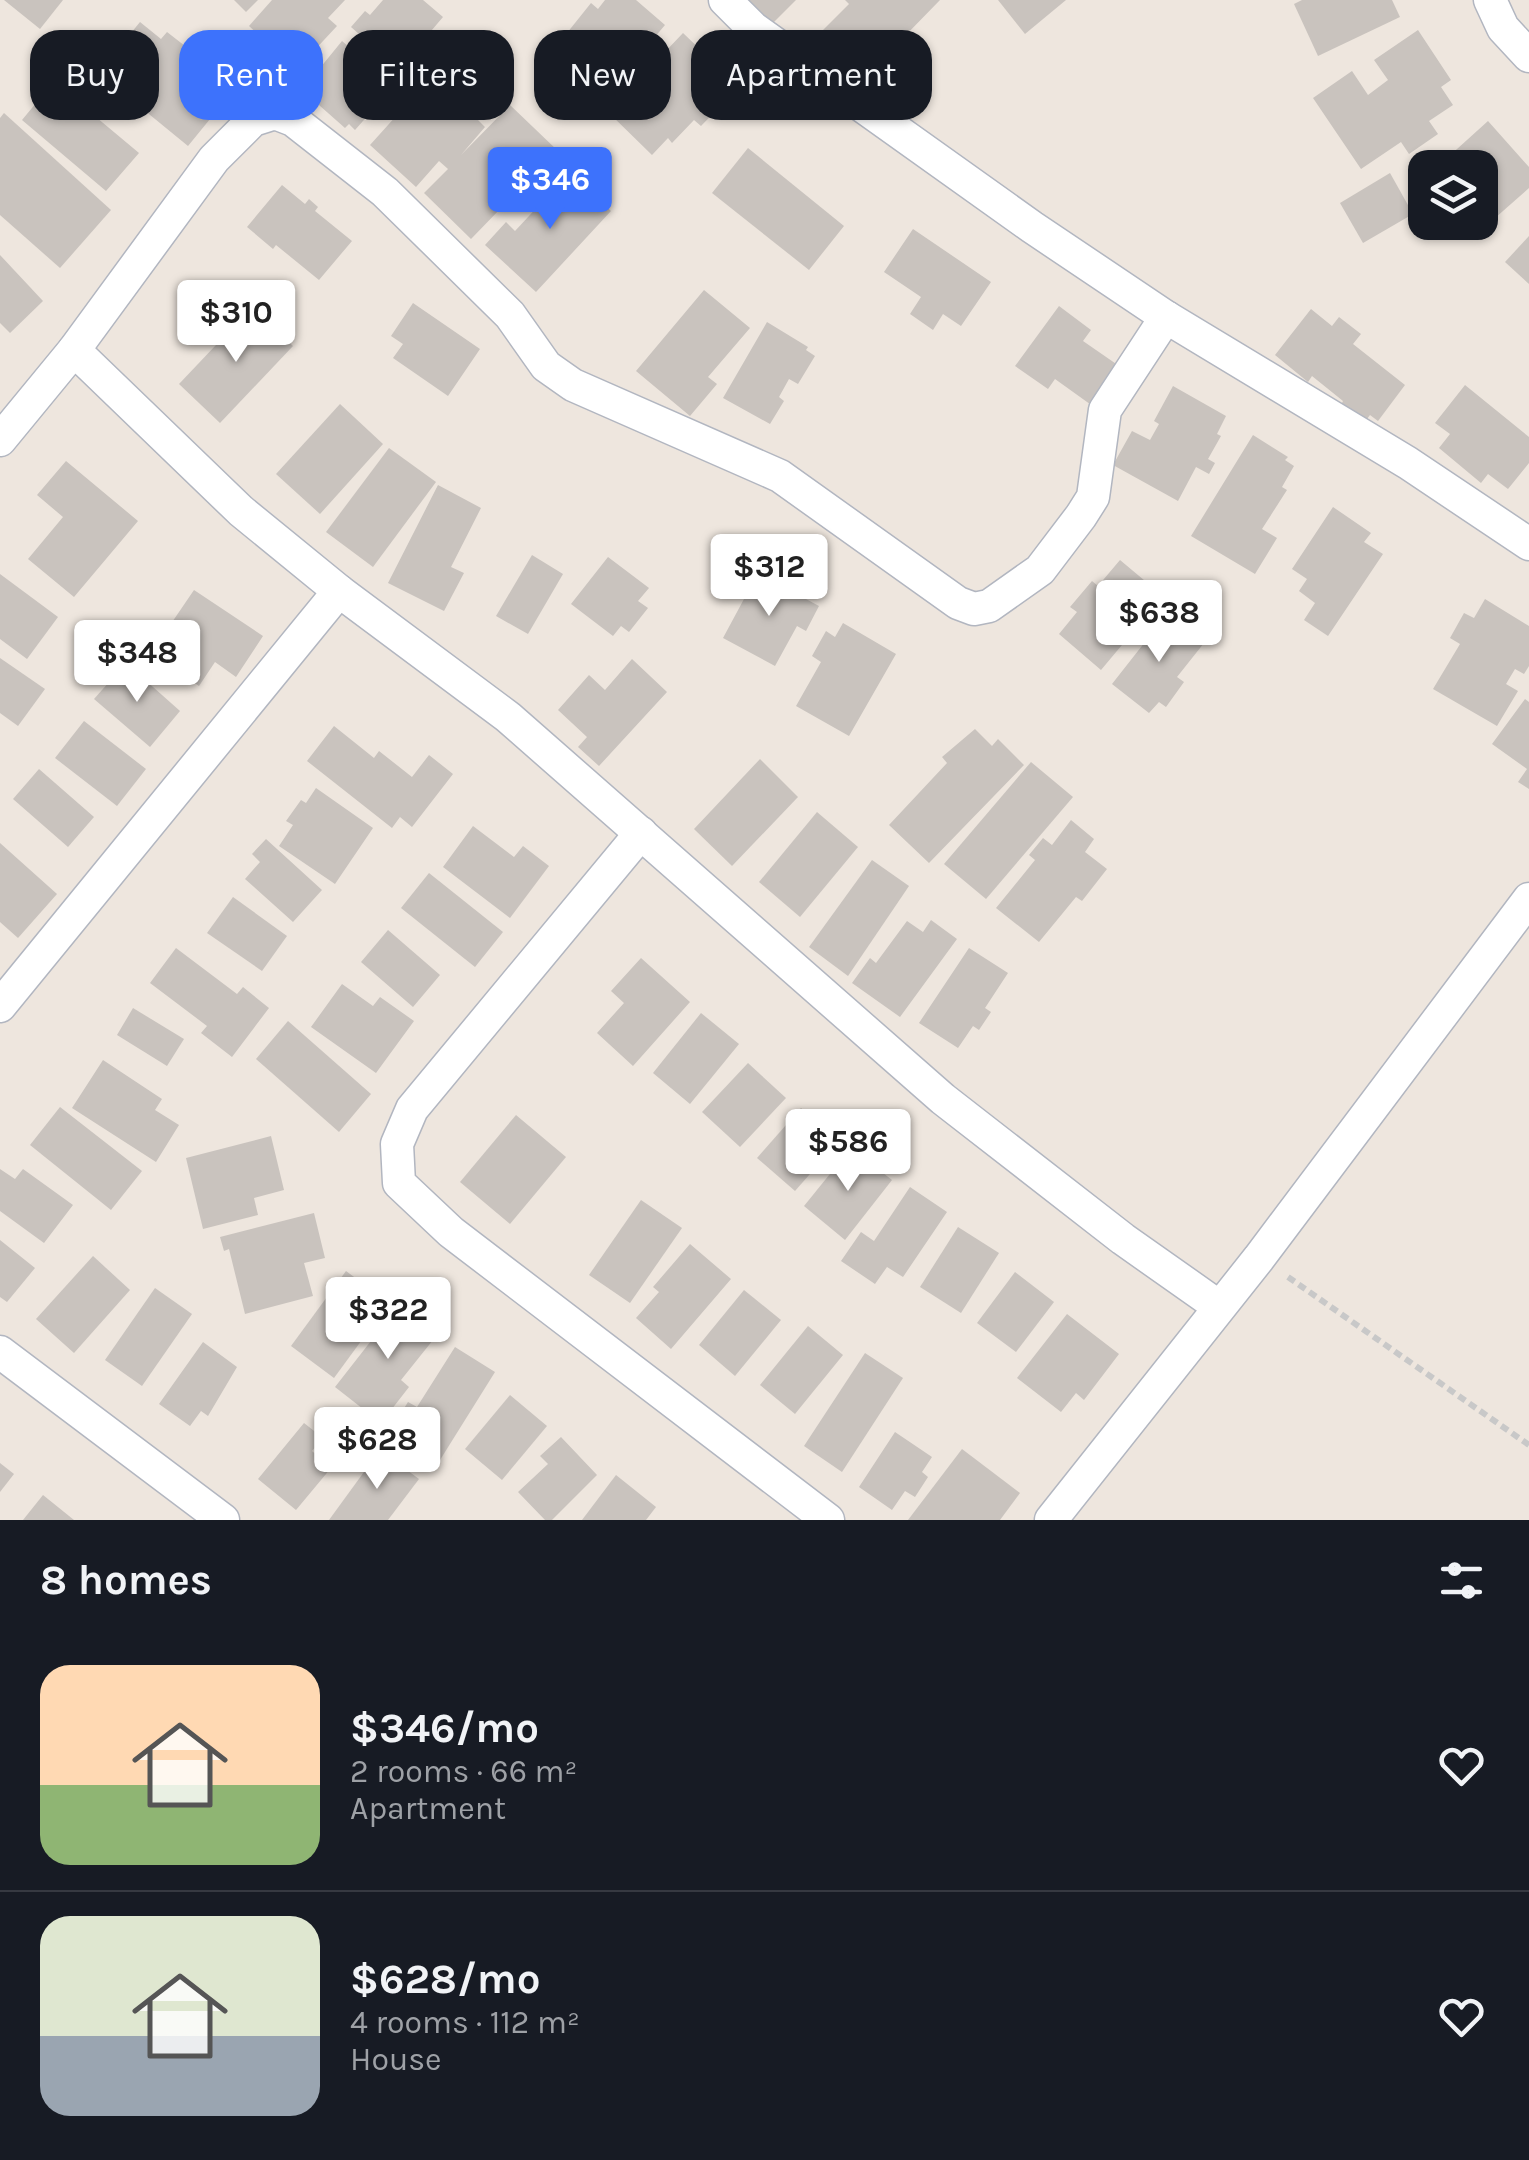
<!DOCTYPE html>
<html lang="en">
<head>
<meta charset="utf-8">
<style>
	body { margin:0; font-family:Karla,sans-serif; background:#20242c; color:#f1f3f6; height:100vh; display:flex; flex-direction:column; font-size:38px; white-space:nowrap }
	* { box-sizing:border-box; margin:0 }
	p { font-size:32px; color:#9ea1a6 }
	.icon { flex:none; width:55px; height:55px; fill:none; stroke:currentColor; stroke-width:2; stroke-linecap:round; stroke-linejoin:round }
	.map { position:relative; height:1520px; overflow:hidden }
	.panel { display:flex; flex-direction:column; background:#171b24; flex:1 }
	.panel>* { flex:none }
	.hud { position:absolute; left:30px; top:30px; width:1000px; height:90px; display:flex; gap:20px }
	.controls { position:absolute; left:1408px; top:150px; display:grid; gap:20px }
	.controls a { display:grid; place-items:center; width:90px; height:90px; border-radius:20px; background:#171b24; box-shadow:0 2px 8px #0004; font-size:50px }
	.price { position:absolute; translate:-50% -85px; padding:0 22px; border-radius:10px; background:#fff; color:#222; font-size:32px; line-height:65px; filter:drop-shadow(0 2px 5px #0008) }
	.price::after { content:''; position:absolute; left:50%; top:60px; width:30px; height:22px; margin-left:-15px; background:inherit; clip-path:polygon(0 0,100% 0,50% 100%) }
	.price.on { background:#3d72fc; color:#fff }
	ul { padding:0; list-style:none }
	li { display:flex; align-items:center; gap:30px; height:250px; padding:0 40px }
	li+li { border-top:2px solid #363941 }
	li span { display:grid; place-items:center; flex:none; width:280px; height:200px; border-radius:30px; color:#555 }
	li>.icon { margin-inline-start:auto }
	span .icon { width:120px; height:120px; fill:#fffc; stroke-width:1 }
	li b { font-size:42px }
	h2 { display:flex; justify-content:space-between; align-items:center; height:120px; padding:0 40px; font-size:42px }
	.tag { padding:0 35px; border-radius:30px; background:#171b24; box-shadow:0 2px 8px #0004; font-size:35px; line-height:90px }
	.tag.on { background:#3d72fc; color:#fff }
	.map>svg:first-child { display:block }
	.building { fill:#c9c3be }
	.lines { fill:none; stroke-linecap:round; stroke-linejoin:round }
	.minor-casing { stroke:#b2b6c0; stroke-width:35 }
	.path { stroke:#c8c8c8; stroke-width:6; stroke-dasharray:8 5; stroke-linecap:butt }
	.minor { stroke:#fff; stroke-width:32 }
</style>
</head>
<body>
<div class="map">
<svg width="1529" height="1520" viewBox="0 0 1529 1520">
	<rect width="100%" height="100%" fill="#eee6de"/>
	<g class="building">
		<path d="M4,0H63L40,29Z"/>
		<path d="M234,0H258L246,12Z"/>
		<path d="M272,0H345L328,18L337,26L296,70L249,26Z"/>
		<path d="M383,0H423L443,17L391,78L351,43L359,34L351,27L365,11L370,15Z"/>
		<path d="M605,0H636L665,25L648,45L655,52L636,73L632,70L627,75L633,80L618,97L611,92L592,113L539,68L591,3L598,9Z"/>
		<path d="M741,0H796L768,28Z"/>
		<path d="M845,0H940L864,78L819,34L849,4Z"/>
		<path d="M998,0H1066L1025,34Z"/>
		<path d="M1302,0H1392L1400,17L1318,56L1294,4Z"/>
		<path d="M140,22L161,39L167,32L203,60L195,70L228,97L188,146L111,83L113,80L101,70Z"/>
		<path d="M1418,30L1451,80L1441,87L1453,105L1429,121L1438,134L1409,154L1401,142L1361,169L1313,98L1352,71L1368,95L1388,80L1374,60Z"/>
		<path d="M683,33L731,79L720,90L728,98L701,126L694,120L672,143L668,138L652,155L608,112Z"/>
		<path d="M342,41L394,86L355,130L349,124L345,128L302,90Z"/>
		<path d="M452,54L499,96L478,120L485,127L461,155L510,105L557,150L471,239L424,193L448,169L439,161L416,187L370,145Z"/>
		<path d="M66,67L85,82L72,97L139,153L106,191L22,120Z"/>
		<path d="M4,113L111,210L60,268L0,215V118Z"/>
		<path d="M1488,121L1529,167V188L1478,233L1468,222H1480V168H1436Z"/>
		<path d="M748,148L844,226L809,270L712,193Z"/>
		<path d="M570,172L611,211L536,292L485,245L506,222L515,231Z"/>
		<path d="M1390,173L1413,214L1363,243L1340,203Z"/>
		<path d="M282,185L305,204L309,199L318,207L315,211L352,241L319,280L276,245L273,249L247,227Z"/>
		<path d="M913,229L991,282L961,326L943,314L933,330L910,314L921,297L884,272Z"/>
		<path d="M1529,236V284L1505,262Z"/>
		<path d="M0,255L43,301L10,333L0,323Z"/>
		<path d="M704,290L750,328L708,377L717,384L690,416L636,371Z"/>
		<path d="M413,303L480,349L448,396L393,358L403,344L391,336Z"/>
		<path d="M1059,306L1091,330L1083,341L1122,368L1094,407L1055,379L1048,389L1015,366Z"/>
		<path d="M252,307L293,346L220,423L179,384Z"/>
		<path d="M1311,309L1332,326L1339,317L1361,334L1353,344L1405,385L1378,421L1370,415L1364,423L1341,405L1343,401L1312,376L1308,382L1275,355Z"/>
		<path d="M767,322L808,347L806,350L815,356L798,384L789,379L779,397L784,401L770,424L723,398Z"/>
		<path d="M1465,385L1529,437V463L1508,489L1488,474L1481,483L1439,448L1450,434L1435,423Z"/>
		<path d="M1173,386L1226,416L1217,434L1221,436L1208,459L1215,463L1209,474L1196,467L1178,501L1113,465L1132,431L1150,440L1159,424L1154,421Z"/>
		<path d="M340,404L383,444L320,514L276,474Z"/>
		<path d="M1253,435L1288,457L1285,460L1294,466L1282,487L1287,490L1262,529L1277,538L1255,574L1191,536Z"/>
		<path d="M389,448L436,482L373,567L326,532Z"/>
		<path d="M66,461L138,521L74,597L28,559L63,517L37,495Z"/>
		<path d="M438,485L481,508L451,567L464,573L444,611L388,583Z"/>
		<path d="M1333,507L1371,533L1364,542L1383,554L1328,636L1304,620L1315,603L1299,591L1307,579L1292,569Z"/>
		<path d="M532,555L563,574L528,634L496,616Z"/>
		<path d="M608,557L649,588L638,601L648,608L629,632L621,626L613,636L571,604Z"/>
		<path d="M1120,560L1163,596L1101,670L1059,634L1077,612L1070,607L1092,581L1098,586Z"/>
		<path d="M758,573L819,606L806,631L797,626L775,666L723,638Z"/>
		<path d="M0,574L58,617L27,659L0,639Z"/>
		<path d="M194,590L263,636L236,677L215,662L199,686L151,653Z"/>
		<path d="M1485,599L1529,626V666L1524,674L1515,669L1506,684L1518,691L1497,726L1433,689L1460,644L1450,638L1464,613L1474,618Z"/>
		<path d="M1167,614L1204,643L1177,677L1184,682L1166,707L1159,702L1149,713L1112,684Z"/>
		<path d="M843,623L896,654L849,736L796,706L821,662L812,656L826,631L835,637Z"/>
		<path d="M0,658L45,689L18,726L0,713Z"/>
		<path d="M632,659L667,692L599,766L578,747L587,737L558,710L589,675L605,690Z"/>
		<path d="M126,663L180,711L150,747L94,699Z"/>
		<path d="M1525,699L1529,702V789L1518,782L1527,769L1492,744Z"/>
		<path d="M84,721L146,769L117,806L55,758Z"/>
		<path d="M334,726L374,758L379,751L412,777L429,755L453,774L412,827L400,817L392,828L307,761Z"/>
		<path d="M975,729L992,746L998,739L1024,765L929,863L889,825L947,763L942,757Z"/>
		<path d="M760,759L798,797L732,866L694,829Z"/>
		<path d="M1031,762L1073,797L986,899L944,864Z"/>
		<path d="M39,769L94,817L68,847L13,799Z"/>
		<path d="M316,788L373,828L335,884L279,846L293,825L286,821L301,800L306,803Z"/>
		<path d="M817,812L858,847L800,917L759,882Z"/>
		<path d="M1071,820L1094,839L1085,852L1107,869L1082,901L1076,897L1039,942L996,908L1035,860L1029,855L1043,838L1052,845Z"/>
		<path d="M473,826L514,857L523,846L549,866L510,918L443,867Z"/>
		<path d="M266,839L322,890L293,922L245,879L260,862L252,854Z"/>
		<path d="M0,843L57,894L18,938L0,922Z"/>
		<path d="M872,860L909,886L848,976L809,947Z"/>
		<path d="M429,873L503,932L475,967L401,908Z"/>
		<path d="M233,897L287,936L262,971L207,933Z"/>
		<path d="M931,920L957,939L900,1017L852,983L870,958L876,963L907,921L923,932Z"/>
		<path d="M388,930L440,975L413,1007L361,962Z"/>
		<path d="M176,948L237,994L243,987L269,1008L232,1057L201,1033L207,1026L150,983Z"/>
		<path d="M969,948L1008,973L985,1008L991,1012L979,1030L973,1026L958,1048L919,1023Z"/>
		<path d="M641,958L690,1002L633,1066L597,1033L624,1003L611,991Z"/>
		<path d="M342,984L373,1006L380,997L414,1021L376,1073L311,1027Z"/>
		<path d="M133,1008L184,1039L167,1066L117,1035Z"/>
		<path d="M701,1013L739,1044L690,1104L653,1073Z"/>
		<path d="M288,1021L371,1094L339,1132L256,1059Z"/>
		<path d="M103,1060L162,1099L155,1110L179,1125L156,1162L72,1108Z"/>
		<path d="M748,1063L786,1098L740,1147L702,1112Z"/>
		<path d="M60,1107L142,1171L111,1210L30,1145Z"/>
		<path d="M801,1108L839,1141L795,1191L757,1158Z"/>
		<path d="M516,1115L566,1157L510,1224L460,1182Z"/>
		<path d="M271,1136L284,1190L254,1198L258,1215L203,1229L186,1158Z"/>
		<path d="M851,1148L892,1180L845,1240L804,1206Z"/>
		<path d="M0,1169L15,1179L23,1169L73,1205L44,1243L0,1211Z"/>
		<path d="M910,1187L947,1212L903,1277L887,1267L875,1284L841,1261L861,1232L874,1241Z"/>
		<path d="M641,1200L682,1228L630,1303L589,1275Z"/>
		<path d="M314,1213L325,1258L304,1263L313,1296L245,1314L229,1249L224,1251L220,1237Z"/>
		<path d="M958,1227L999,1253L961,1313L920,1287Z"/>
		<path d="M0,1240L35,1268L7,1302L0,1297Z"/>
		<path d="M690,1244L731,1279L671,1349L636,1318L659,1292L653,1287Z"/>
		<path d="M93,1256L130,1290L74,1353L36,1319Z"/>
		<path d="M346,1271L389,1303L334,1378L291,1346Z"/>
		<path d="M1015,1272L1054,1302L1016,1352L977,1323Z"/>
		<path d="M155,1288L192,1314L142,1386L105,1360Z"/>
		<path d="M744,1290L781,1320L735,1376L699,1345Z"/>
		<path d="M403,1300L441,1330L401,1380L409,1387L381,1423L335,1387Z"/>
		<path d="M1067,1314L1119,1354L1084,1400L1076,1393L1061,1412L1017,1378Z"/>
		<path d="M808,1326L843,1355L795,1414L760,1385Z"/>
		<path d="M203,1342L237,1367L208,1416L201,1411L190,1426L159,1404Z"/>
		<path d="M455,1347L495,1372L440,1460L391,1429L408,1402L417,1407Z"/>
		<path d="M865,1353L903,1378L842,1472L804,1446Z"/>
		<path d="M510,1395L547,1426L502,1480L465,1449Z"/>
		<path d="M304,1423L323,1438L312,1451L331,1468L296,1510L258,1479Z"/>
		<path d="M895,1432L932,1457L922,1472L928,1477L915,1497L905,1491L892,1510L859,1487Z"/>
		<path d="M561,1437L597,1475L552,1520H545L518,1492L548,1464L540,1456Z"/>
		<path d="M962,1449L1020,1493L1000,1520H908Z"/>
		<path d="M380,1450L419,1479L388,1520H329Z"/>
		<path d="M0,1463L14,1474L0,1492Z"/>
		<path d="M616,1475L656,1507L646,1520H582Z"/>
		<path d="M43,1495L74,1520H23Z"/>
	</g>
	<g class="lines">
		<defs>
			<g id="minor">
				<path d="M725,0L753,28L1032,227L1166,317L1408,463L1529,544"/>
				<path d="M1490,0L1503,28L1529,56"/>
				<path d="M74,350L214,159L253,120L275,113L293,120L385,192L510,315L546,366L573,385L780,476L958,603L974,609L989,606L1040,570L1081,516L1093,497L1105,410L1166,317"/>
				<path d="M0,440L74,350L241,511L339,591"/>
				<path d="M641,833L412,1109L397,1144L399,1183L451,1232L828,1520"/>
				<path d="M0,1006L339,591L508,717L943,1099L1123,1239L1218,1306"/>
				<path d="M0,1352L223,1520"/>
				<path d="M1051,1520L1259,1258L1529,899"/>
			</g>
		</defs>
		<use href="#minor" class="minor-casing"/>
		<path class="path" d="M1288,1277L1529,1445"/>
		<use href="#minor" class="minor"/>
	</g>
</svg>
<div class="controls">
<a><svg class="icon" aria-label="layers" viewBox="0 0 24 24"><path d="M12 4l9 5-9 5-9-5zM3 14l9 5 9-5"/></svg></a>
</div>
<b class="price on" style="left:550px;top:232px">$346</b>
<b class="price" style="left:236px;top:365px">$310</b>
<b class="price" style="left:769px;top:619px">$312</b>
<b class="price" style="left:1159px;top:665px">$638</b>
<b class="price" style="left:137px;top:705px">$348</b>
<b class="price" style="left:848px;top:1194px">$586</b>
<b class="price" style="left:388px;top:1362px">$322</b>
<b class="price" style="left:377px;top:1492px">$628</b>
<div class="hud">
<a class="tag">Buy</a>
<a class="tag on">Rent</a>
<a class="tag">Filters</a>
<a class="tag">New</a>
<a class="tag">Apartment</a>
</div>
</div>
<section class="panel">
<h2>8 homes<svg class="icon" aria-label="filters" viewBox="0 0 24 24"><path d="M4 7h16M4 17h16"/><circle cx="9" cy="7" r="2"/><circle cx="15" cy="17" r="2"/></svg></h2>
<ul>
<li><span style="background:linear-gradient(#ffd9b3 60%,#8fb573 0)"><svg class="icon" aria-label="home" viewBox="0 0 24 24"><path d="M3 11l9-7 9 7M6 9v11h12V9"/></svg></span><div><b>$346/mo</b><p>2 rooms · 66 m²</p><p>Apartment</p></div><svg class="icon" aria-label="heart" viewBox="0 0 24 24"><path d="M12 20l-8-8c-3-5 5-10 8-4 3-6 11-1 8 4z"/></svg></li>
<li><span style="background:linear-gradient(#dfe7d0 60%,#9aa5b1 0)"><svg class="icon" aria-label="home" viewBox="0 0 24 24"><path d="M3 11l9-7 9 7M6 9v11h12V9"/></svg></span><div><b>$628/mo</b><p>4 rooms · 112 m²</p><p>House</p></div><svg class="icon" aria-label="heart" viewBox="0 0 24 24"><path d="M12 20l-8-8c-3-5 5-10 8-4 3-6 11-1 8 4z"/></svg></li>
</ul>
</section>
</body>
</html>
